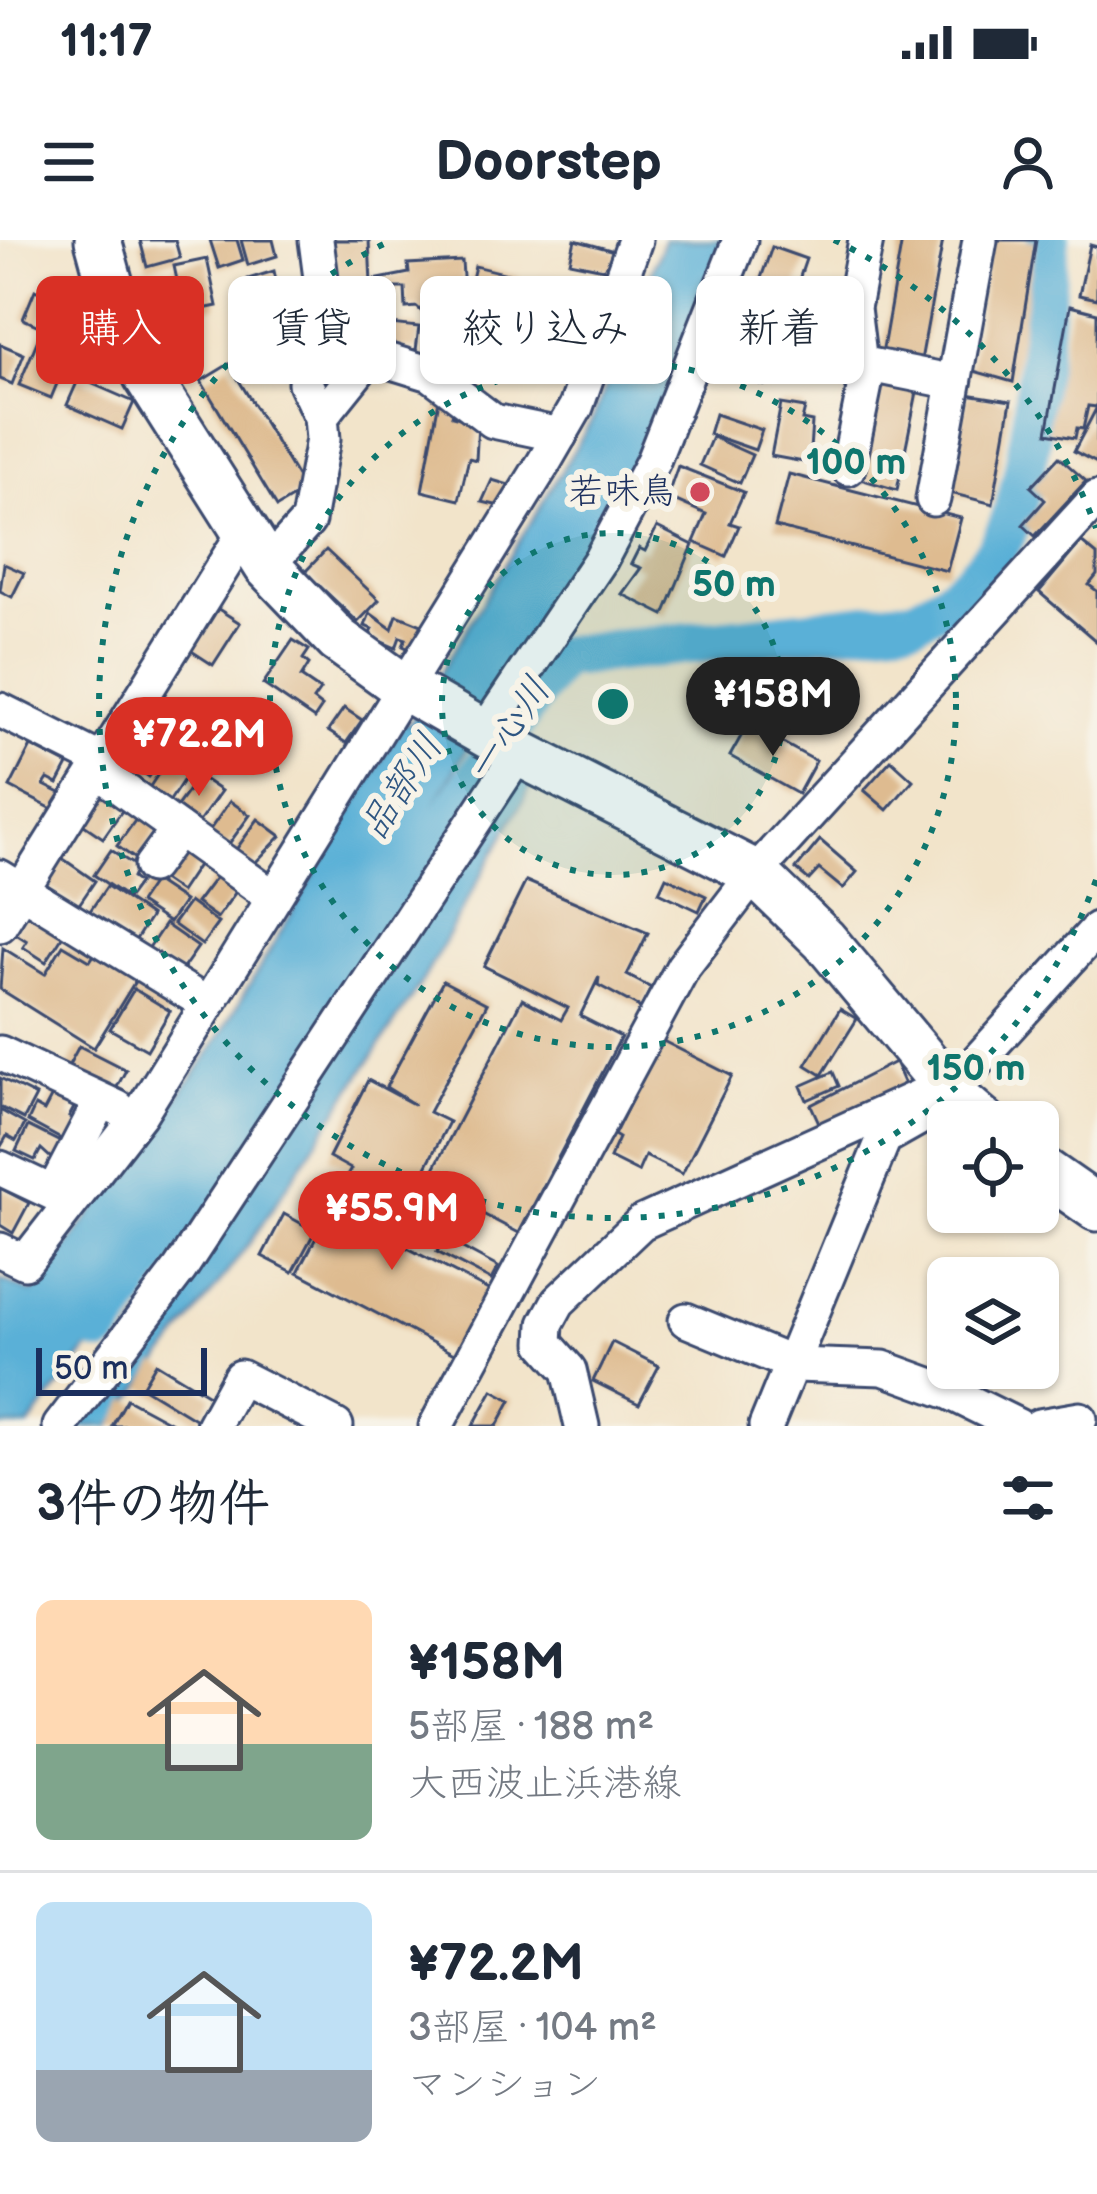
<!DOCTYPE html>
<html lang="ja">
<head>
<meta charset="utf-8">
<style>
	body { margin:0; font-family:"Balsamiq Sans","Klee One",sans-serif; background:#f2f2f3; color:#1f2937; height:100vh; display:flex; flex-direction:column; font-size:45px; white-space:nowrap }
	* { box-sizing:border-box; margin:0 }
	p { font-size:39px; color:#747a83 }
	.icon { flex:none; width:66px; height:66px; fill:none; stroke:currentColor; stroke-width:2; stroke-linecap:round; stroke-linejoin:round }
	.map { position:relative; height:1186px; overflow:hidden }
	.panel { display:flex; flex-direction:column; background:#fff; flex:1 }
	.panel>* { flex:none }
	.banner { position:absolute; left:36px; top:36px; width:1026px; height:108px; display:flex; gap:24px }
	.controls { position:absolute; left:927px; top:861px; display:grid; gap:24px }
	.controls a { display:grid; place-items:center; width:132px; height:132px; border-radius:18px; background:#fff; box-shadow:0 3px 9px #0004; font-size:60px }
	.scale { position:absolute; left:36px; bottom:30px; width:171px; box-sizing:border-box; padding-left:12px; border:6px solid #1b2f5e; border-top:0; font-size:33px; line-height:42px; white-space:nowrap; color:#1b2f5e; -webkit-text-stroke:9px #f7f3e8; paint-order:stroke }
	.price { position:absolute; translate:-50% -102px; padding:0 27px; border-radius:42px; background:#d93025; color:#fff; font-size:39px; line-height:78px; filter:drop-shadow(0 3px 6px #0008) }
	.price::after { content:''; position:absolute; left:50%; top:72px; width:36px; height:27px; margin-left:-18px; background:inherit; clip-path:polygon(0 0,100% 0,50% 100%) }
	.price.current { background:#222; color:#fff }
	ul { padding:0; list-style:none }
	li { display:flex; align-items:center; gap:36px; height:300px; padding:0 36px }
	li+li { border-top:3px solid #e0e1e3 }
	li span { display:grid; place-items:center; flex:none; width:336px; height:240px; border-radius:18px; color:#555 }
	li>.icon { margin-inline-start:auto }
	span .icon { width:144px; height:144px; fill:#fffc; stroke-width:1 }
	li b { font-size:51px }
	h2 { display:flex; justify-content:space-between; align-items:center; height:144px; padding:0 36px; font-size:51px }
	.pill { padding:0 42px; border-radius:18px; background:#fff; box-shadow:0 3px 9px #0004; font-size:42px; line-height:108px }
	.pill.current { background:#d93025; color:#fff }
	.status { display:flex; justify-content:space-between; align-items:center; height:84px; padding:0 60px; background:#fff; direction:ltr }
	.status svg { height:33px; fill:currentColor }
	header { display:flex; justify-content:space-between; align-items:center; height:156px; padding:0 36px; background:#fff; font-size:54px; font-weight:700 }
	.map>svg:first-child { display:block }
	.water { fill:#5ab0d7; stroke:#3a709a; stroke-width:3 }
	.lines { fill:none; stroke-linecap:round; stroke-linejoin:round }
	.river { stroke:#5ab0d7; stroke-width:42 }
	.building { fill:#debb90 }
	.minor-casing { stroke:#3b4a6e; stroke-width:39 }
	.major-casing { stroke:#3b4a6e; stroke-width:51 }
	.minor { stroke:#fff; stroke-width:33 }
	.major { stroke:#fff; stroke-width:45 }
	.ring { fill:none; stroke:#0f766e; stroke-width:6; stroke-dasharray:6 12 }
	.poi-dot { fill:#d1495b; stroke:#f7f3e8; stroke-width:4.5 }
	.labels { text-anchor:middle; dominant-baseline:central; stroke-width:12; stroke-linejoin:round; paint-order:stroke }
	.poi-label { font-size:36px; fill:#1b2f5e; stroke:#f7f3e8; text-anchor:end }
	.water-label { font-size:39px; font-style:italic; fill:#2e5682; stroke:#f7f3e8 }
	.centre { fill:#0f766e; stroke:#f7f3e8; stroke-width:6 }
	.ring-label { font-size:36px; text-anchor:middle; font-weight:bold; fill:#0f766e; stroke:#f7f3e8; stroke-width:12; stroke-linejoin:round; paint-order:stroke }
</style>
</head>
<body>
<div class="status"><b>11:17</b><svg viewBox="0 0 49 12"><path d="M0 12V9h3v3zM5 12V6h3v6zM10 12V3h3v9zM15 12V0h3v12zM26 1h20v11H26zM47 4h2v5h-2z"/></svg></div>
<header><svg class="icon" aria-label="menu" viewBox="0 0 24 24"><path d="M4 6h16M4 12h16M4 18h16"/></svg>Doorstep<svg class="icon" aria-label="person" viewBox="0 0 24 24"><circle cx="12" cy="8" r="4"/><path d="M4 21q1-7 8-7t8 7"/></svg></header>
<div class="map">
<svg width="1097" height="1186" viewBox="0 0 1097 1186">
	<rect width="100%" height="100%" fill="#f7f3e8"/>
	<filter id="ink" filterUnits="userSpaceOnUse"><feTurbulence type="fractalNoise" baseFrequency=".00833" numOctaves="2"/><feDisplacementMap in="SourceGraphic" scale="24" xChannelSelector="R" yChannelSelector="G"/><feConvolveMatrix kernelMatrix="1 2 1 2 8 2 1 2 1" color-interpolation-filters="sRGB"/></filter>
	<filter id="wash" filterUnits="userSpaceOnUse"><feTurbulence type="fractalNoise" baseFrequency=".004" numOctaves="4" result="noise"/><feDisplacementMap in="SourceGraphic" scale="48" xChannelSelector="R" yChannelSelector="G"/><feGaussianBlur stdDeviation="2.7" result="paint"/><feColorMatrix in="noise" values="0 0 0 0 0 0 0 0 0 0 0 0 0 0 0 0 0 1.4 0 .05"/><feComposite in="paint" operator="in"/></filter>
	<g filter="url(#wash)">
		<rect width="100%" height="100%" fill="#f2e4ca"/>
		<g class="water">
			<path d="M664,0H729L619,266L495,458L359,699L193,949L89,1083L101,1092L29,1186H0V1039L33,1053L209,814L403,483L409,485L593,178Z"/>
			<path d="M520,530L534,541L423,740L251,1001L112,1186H68Z"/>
		</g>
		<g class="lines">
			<path class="river" d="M101,1092L559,417L914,379C950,361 982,337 1002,301C1036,240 1041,75 1049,0"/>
		</g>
		<g id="blocks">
			<g class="building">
				<path d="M140,0H175L180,18L147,27Z"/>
				<path d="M210,0H237L243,20L219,28Z"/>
				<path d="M241,0H273L277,16L248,25Z"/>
				<path d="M328,0H369L371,44L336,45L335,14H328Z"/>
				<path d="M575,0L618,12L613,31L570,22Z"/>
				<path d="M902,0H943L920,126L882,114Z"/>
				<path d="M991,0H1036L1013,142L970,130Z"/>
				<path d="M1090,5L1097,7V59L1079,55Z"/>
				<path d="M772,7L806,19L778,101L743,89Z"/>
				<path d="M207,19L217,66L184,73L174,26Z"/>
				<path d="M462,21L464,52H469L475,26L520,37L508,101L467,91L473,65L467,62L462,87L448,84L449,78L429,79L417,67L406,68L405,48H394L395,72L363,74V66L346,65L351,47L383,45L374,40L409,33L408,24Z"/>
				<path d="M274,31L277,44L285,42L296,80L262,89L248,39Z"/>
				<path d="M35,50L51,58L39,86L23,79Z"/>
				<path d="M1070,66L1097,73V167L1088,166L1083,189L1077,188L1075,198L1047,193Z"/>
				<path d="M362,81L419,87L416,110L360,103Z"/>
				<path d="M41,92L73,105L51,158L19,145Z"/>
				<path d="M743,99L775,109L764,145L732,135Z"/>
				<path d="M0,104L24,114L12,144L0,139Z"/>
				<path d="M229,124L305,250L277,267L201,141Z"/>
				<path d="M79,138L134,162L122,189L67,165Z"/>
				<path d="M879,140L918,147L897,250L860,239Z"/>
				<path d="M967,154L1011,161L993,264L950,253Z"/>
				<path d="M439,160L455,165L452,176L478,183L476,220L469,218L459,260L422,251Z"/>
				<path d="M781,164L805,168L802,180L812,182L809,223L771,216Z"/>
				<path d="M1097,167V223L1074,211Z"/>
				<path d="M715,174L762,190L755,210L709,194Z"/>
				<path d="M712,197L752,215L740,243L700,225Z"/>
				<path d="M1059,217L1086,241L1035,296L1023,285L1045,260L1031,247Z"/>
				<path d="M678,226L744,252L730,283L739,286L726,316L694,302L706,274L667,257Z"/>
				<path d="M789,234L961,278L947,331L775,287Z"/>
				<path d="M492,240L516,247L500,266L482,262Z"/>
				<path d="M657,287L693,305L664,375L622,354L641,328L631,324L639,308L645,311Z"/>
				<path d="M1081,302L1097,315V335L1089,345L1097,351V402L1039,352Z"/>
				<path d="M326,310L379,360L358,382L305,332Z"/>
				<path d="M4,324L24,333L12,357L0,351Z"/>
				<path d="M212,365L240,383L213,425L190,410Z"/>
				<path d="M370,373L392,389L397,375L427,387L416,412L403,406L406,399L400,397L396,408L369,396L372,389L365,386Z"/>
				<path d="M293,400L309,410L303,419L309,424L301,437L320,450L313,460L322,467L314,479L263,444Z"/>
				<path d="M344,468L362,480L346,503L328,491Z"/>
				<path d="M147,471L172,489L176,483L214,510L197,533L135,489Z"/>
				<path d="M748,484L816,521L798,554L730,516Z"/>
				<path d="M134,491L166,514L149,537L117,514Z"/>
				<path d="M31,506L68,525L58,544L48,539L44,545L68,557L60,573L10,547Z"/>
				<path d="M170,516L190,530L169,562L149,548Z"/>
				<path d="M891,520L913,540L887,570L864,550Z"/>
				<path d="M199,536L221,551L199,582L177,566Z"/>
				<path d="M104,549L126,565L103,598L78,581Z"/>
				<path d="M230,561L250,575L226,608L207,594Z"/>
				<path d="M139,575L157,587L138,621L117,606Z"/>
				<path d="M258,579L281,596L253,625L235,611Z"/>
				<path d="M820,600L857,632L843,649L819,629L809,640L796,629Z"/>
				<path d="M184,606L202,619L180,652L161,639Z"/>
				<path d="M111,610L137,627L132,638L139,643L128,658L94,635Z"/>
				<path d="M59,616L95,641L78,666L41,641Z"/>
				<path d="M217,635L238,649L217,678L196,663Z"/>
				<path d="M666,637L706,656L699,671L659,652Z"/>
				<path d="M154,641L184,661L169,683L139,663Z"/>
				<path d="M526,641L648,693L627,735L651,748L641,768L598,745L599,737L580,776L621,797L519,993L426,944L522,759L561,780L568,768L484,726Z"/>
				<path d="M107,646L151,676L133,704L88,674Z"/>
				<path d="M189,662L218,683L202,705L173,684Z"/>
				<path d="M31,665L67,689L46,722L23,707L27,701L13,692Z"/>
				<path d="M165,684L198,707L179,734L146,712Z"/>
				<path d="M63,705L90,721L96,712L137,738L94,808L0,749L3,708L45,734Z"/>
				<path d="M443,741L487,764L429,872L449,882L406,966L347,936L351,929L329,917L368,840L415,865L386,847Z"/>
				<path d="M134,749L170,771L147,810L110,789Z"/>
				<path d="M840,769L857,779L822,835L806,825Z"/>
				<path d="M661,800L732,836L682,934L645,916L638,932L610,918L619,898L614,895Z"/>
				<path d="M79,806L126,830L116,849L95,838L92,843L64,834Z"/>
				<path d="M895,822L907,849L821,887L811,865Z"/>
				<path d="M833,832L839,846L807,860L801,846Z"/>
				<path d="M0,838L36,856L24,879L0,867Z"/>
				<path d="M55,850L77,862L69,877L85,886L74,906L28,881L35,866L44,871Z"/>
				<path d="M0,870L25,884L16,901L7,896L0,908Z"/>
				<path d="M28,886L72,908L62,928L41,909L35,920L16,911Z"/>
				<path d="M343,946L415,983L404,1006L492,1052L458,1116L298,1032Z"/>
				<path d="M0,948L29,963L13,993L0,985Z"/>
				<path d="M284,974L315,991L293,1032L262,1016Z"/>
				<path d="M444,998L498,1027L491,1040L437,1012Z"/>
				<path d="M612,1102L659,1126L639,1164L593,1141Z"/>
				<path d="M156,1123L212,1157L198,1181L142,1147Z"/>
				<path d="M493,1150L511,1160L497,1186H473Z"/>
				<path d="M127,1159L177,1186H112Z"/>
			</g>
		</g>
	</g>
	<g filter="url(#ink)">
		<use href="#blocks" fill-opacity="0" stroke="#3b4a6e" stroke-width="3"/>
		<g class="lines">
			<defs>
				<g id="minor">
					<path d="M866,0L853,68L860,123L954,142"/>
					<path d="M321,177L362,126L376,117L431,134L493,181L560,195"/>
					<path d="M848,228L869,125"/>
					<path d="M933,259L980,0"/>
					<path d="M267,326L308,281L323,199L321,177L305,143L310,84L325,69L316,0"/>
					<path d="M0,470L102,521"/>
					<path d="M484,493L601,319L653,221L740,0"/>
					<path d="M96,530L273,657"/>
					<path d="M151,626L178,589"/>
					<path d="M0,637L207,764"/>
					<path d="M0,685L244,293"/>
					<path d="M0,813L118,868"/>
					<path d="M950,851L1097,689"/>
					<path d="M0,928L53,953L100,863"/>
					<path d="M0,1010L25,1022L140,874L543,224L576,167L635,0"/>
					<path d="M686,1080L795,1125L883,1128L949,1152L1018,1186"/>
					<path d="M60,1186L180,1029L519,513"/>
					<path d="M213,1186L240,1137L336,1186"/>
					<path d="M436,1186L683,727L755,633L1097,258"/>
					<path d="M582,1186L569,1130L545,1103L546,1084L558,1062L641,983L945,845"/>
					<path d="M766,1186L884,898L923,876"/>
					<path d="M1039,1186L1080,1179"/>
				</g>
				<g id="major">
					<path d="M98,0L119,77L146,135L267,326L338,400L402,446L519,513L755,633L824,700L956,858L984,882"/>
					<path d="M1038,927L1097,968"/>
				</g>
			</defs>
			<use href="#minor" class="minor-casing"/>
			<use href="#major" class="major-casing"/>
			<use href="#minor" class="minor"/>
			<use href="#major" class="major"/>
		</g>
	</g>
	<circle cx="613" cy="464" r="171" fill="#0f766e" fill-opacity=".12"/>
	<g class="ring">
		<circle cx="613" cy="464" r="171"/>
		<circle cx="613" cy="464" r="343"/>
		<path d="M1096 640A514 514 0 1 1 392 0M834 0A514 514 0 0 1 1096 288"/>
	</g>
	<circle class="poi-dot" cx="700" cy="252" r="12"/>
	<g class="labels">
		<g class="poi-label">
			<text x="676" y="252">若味鳥</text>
		</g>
		<g class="water-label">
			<text transform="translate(509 490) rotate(-56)">一心川</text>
			<text transform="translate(402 547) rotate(-57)">品部川</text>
		</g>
	</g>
	<circle cx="613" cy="464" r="18" class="centre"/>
	<g class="ring-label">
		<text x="856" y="234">100 m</text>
		<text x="734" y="356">50 m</text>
		<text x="976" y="840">150 m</text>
	</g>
</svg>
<div class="controls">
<a><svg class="icon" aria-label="locate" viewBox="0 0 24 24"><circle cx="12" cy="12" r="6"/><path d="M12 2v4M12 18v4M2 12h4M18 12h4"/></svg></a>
<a><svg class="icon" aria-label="layers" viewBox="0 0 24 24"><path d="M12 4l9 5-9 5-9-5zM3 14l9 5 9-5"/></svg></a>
</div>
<div class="scale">50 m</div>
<b class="price current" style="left:773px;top:519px">¥158M</b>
<b class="price" style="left:199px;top:559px">¥72.2M</b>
<b class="price" style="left:392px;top:1033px">¥55.9M</b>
<div class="banner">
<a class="pill current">購入</a>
<a class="pill">賃貸</a>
<a class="pill">絞り込み</a>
<a class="pill">新着</a>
</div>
</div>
<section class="panel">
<h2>3件の物件<svg class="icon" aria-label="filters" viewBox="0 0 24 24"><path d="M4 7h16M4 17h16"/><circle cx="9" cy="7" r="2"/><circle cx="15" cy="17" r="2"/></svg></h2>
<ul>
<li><span style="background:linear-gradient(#ffd9b3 60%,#7fa58c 0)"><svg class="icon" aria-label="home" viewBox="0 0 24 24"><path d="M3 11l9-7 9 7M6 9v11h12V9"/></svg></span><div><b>¥158M</b><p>5部屋 · 188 m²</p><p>大西波止浜港線</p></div></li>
<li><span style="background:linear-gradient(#bfe0f5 70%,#9aa5b1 0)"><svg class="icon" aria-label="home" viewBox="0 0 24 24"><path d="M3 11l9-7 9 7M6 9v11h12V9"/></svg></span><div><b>¥72.2M</b><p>3部屋 · 104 m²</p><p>マンション</p></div></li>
</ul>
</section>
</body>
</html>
